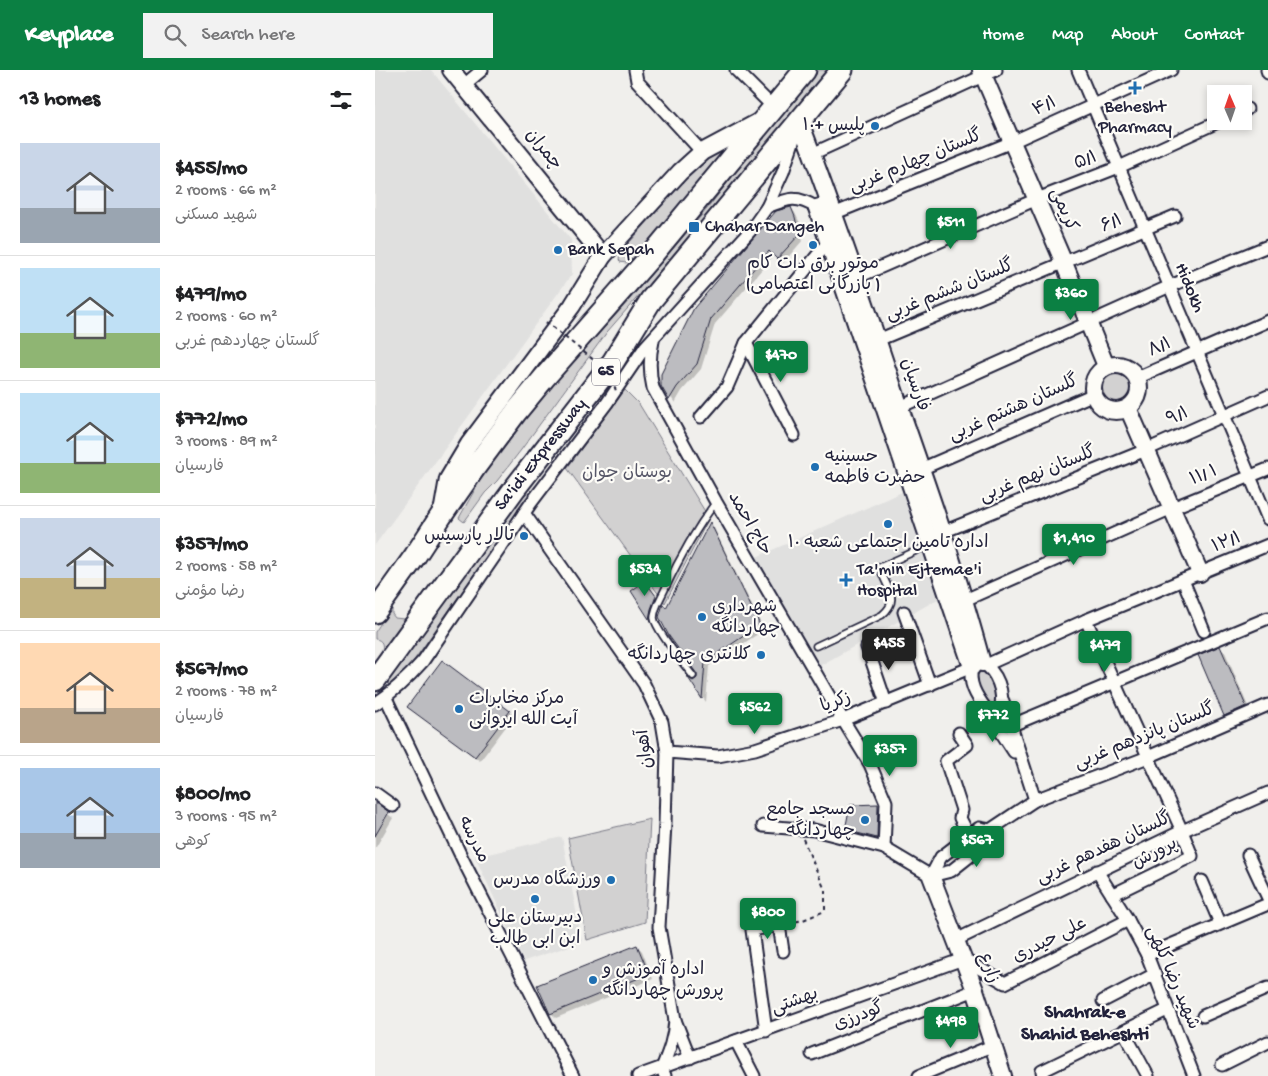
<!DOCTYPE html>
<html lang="en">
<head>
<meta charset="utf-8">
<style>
	body { margin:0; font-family:"Gochi Hand","Playpen Sans Arabic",sans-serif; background:#f2f2f2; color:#202124; height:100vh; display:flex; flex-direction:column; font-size:19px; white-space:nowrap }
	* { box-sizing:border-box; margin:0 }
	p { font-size:16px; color:#757577 }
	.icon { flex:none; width:28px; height:28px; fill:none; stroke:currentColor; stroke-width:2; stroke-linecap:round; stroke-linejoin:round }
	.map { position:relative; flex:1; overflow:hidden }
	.drawer { display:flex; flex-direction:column; background:#fff; width:375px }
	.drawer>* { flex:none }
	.needle { width:32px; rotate:358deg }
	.controls { position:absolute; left:832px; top:15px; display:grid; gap:10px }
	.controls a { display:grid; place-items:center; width:45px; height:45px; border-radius:0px; background:#fff; box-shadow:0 2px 8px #0003; font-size:25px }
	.price { position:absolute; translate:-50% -42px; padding:0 11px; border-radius:5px; background:#0b8043; color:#fff; font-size:16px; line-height:32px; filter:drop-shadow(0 1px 2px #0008) }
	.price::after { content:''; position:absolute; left:50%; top:30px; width:15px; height:11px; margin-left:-8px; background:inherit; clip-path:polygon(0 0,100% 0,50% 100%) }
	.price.on { background:#222; color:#fff }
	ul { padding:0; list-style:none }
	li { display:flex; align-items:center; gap:15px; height:125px; padding:0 20px }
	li+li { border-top:1px solid #e0e0e0 }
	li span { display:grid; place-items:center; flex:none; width:140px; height:100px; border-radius:0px; color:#555 }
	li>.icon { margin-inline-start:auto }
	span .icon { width:60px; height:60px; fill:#fffc; stroke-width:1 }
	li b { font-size:21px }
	h2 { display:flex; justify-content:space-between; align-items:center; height:60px; padding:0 20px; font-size:21px }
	header { display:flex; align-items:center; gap:30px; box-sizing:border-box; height:70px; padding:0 25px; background:#0b8043; color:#fff }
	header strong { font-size:24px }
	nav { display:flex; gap:28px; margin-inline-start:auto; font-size:18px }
	.search { width:350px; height:45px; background:#f2f2f2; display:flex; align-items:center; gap:12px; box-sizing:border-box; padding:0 18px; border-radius:0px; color:#757577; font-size:19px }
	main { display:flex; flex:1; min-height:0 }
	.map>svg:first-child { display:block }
	.built { fill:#e0e0df }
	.green { fill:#d2d1d1; stroke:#7a7a86 }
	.shadow { fill:#0003 }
	.building { fill:#bcbcc0; stroke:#22223b }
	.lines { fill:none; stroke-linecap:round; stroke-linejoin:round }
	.lane-casing { stroke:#22223b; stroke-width:9 }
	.street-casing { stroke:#22223b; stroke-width:15 }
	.secondary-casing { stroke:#22223b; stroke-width:20 }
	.highway-casing { stroke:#22223b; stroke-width:25 }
	.path { stroke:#22223b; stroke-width:2; stroke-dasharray:4 4; stroke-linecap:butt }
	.lane { stroke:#fdfcf7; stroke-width:5.5 }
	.street { stroke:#fdfcf7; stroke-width:11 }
	.secondary { stroke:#fdfcf7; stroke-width:16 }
	.highway { stroke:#fdfcf7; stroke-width:21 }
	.path-bridge { stroke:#22223b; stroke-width:2; stroke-dasharray:4 4; stroke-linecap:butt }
	.poi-dot { fill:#1f6fb2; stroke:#fdfcf7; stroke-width:2 }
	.labels { text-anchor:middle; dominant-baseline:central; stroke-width:4.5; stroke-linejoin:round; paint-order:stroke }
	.shield { fill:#fdfcf7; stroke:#646373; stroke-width:1 }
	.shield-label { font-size:16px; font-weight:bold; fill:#22223b }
	.street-label { font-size:18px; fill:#22223b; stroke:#fdfcf7 }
	.poi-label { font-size:18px; fill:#22223b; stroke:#fdfcf7; text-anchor:start }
	.park-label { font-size:18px; fill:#575768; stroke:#fdfcf7 }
	.neighbourhood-label { font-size:19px; font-weight:bold; fill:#22223b; stroke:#fdfcf7 }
</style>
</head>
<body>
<header>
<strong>Keyplace</strong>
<div class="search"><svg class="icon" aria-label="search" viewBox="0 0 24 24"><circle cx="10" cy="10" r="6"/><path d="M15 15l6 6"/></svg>Search here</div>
<nav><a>Home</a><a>Map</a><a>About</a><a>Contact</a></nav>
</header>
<main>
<section class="drawer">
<h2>13 homes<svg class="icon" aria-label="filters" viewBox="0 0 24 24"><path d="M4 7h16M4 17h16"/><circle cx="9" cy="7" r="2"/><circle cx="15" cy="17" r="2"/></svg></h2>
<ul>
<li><span style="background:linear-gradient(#c9d6e8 65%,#9aa5b1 0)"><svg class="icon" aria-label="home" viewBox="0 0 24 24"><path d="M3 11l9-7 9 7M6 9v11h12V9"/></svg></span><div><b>$455/mo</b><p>2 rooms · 66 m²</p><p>شهید مسکنی</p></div></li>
<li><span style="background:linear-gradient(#bfe0f5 65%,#8fb573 0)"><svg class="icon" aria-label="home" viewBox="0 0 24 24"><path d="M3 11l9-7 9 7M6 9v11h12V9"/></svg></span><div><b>$479/mo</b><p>2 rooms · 60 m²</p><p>گلستان چهاردهم غربی</p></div></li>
<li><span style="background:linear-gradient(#bfe0f5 70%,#8fb573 0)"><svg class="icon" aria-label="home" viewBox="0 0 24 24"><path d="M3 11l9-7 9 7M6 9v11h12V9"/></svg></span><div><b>$772/mo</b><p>3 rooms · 89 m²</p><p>فارسیان</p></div></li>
<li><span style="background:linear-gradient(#c9d6e8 60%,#c2b280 0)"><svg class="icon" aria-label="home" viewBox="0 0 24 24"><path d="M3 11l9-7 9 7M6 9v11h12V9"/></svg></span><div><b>$357/mo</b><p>2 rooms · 58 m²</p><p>رضا مؤمنی</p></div></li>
<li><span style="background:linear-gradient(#ffd9b3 65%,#b9a48a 0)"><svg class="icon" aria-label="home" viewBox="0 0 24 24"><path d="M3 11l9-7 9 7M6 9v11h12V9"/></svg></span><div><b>$567/mo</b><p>2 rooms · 78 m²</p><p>فارسیان</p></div></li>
<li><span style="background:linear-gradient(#a9c7e8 65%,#9aa5b1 0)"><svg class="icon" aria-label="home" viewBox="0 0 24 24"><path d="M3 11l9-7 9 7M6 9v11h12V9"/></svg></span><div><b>$800/mo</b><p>3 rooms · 95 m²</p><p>کوهی</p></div></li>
</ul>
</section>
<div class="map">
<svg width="893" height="1006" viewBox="0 0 893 1006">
	<rect width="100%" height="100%" fill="#f0efec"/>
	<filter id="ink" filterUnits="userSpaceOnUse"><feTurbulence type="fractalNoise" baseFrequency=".02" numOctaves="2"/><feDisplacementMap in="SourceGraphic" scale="10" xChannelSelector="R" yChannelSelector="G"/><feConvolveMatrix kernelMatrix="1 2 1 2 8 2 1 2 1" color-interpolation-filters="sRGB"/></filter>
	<g filter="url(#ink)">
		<g class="built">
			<path d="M0,0H56L196,170L197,204L0,475Z"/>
			<path d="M527,422L563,529L439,599L375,490Z"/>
			<path d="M187,767L207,872L149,891L100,787Z"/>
		</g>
		<g class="green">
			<path d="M440,0H454L309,174L232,262L146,380L122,411L110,423L89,452L84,448L112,398L146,354L177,315L248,237L332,139Z"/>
			<path d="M358,76L257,189L251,193L245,192L244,189L247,181L320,98L344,82Z"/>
			<circle cx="741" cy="317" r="18"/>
			<path d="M250,320L264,334L334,448L290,533L192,398Z"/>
			<path d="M150,421L154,426L33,599L19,615L14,617L13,611L144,424Z"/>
			<path d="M17,536V544L20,548L29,549L36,545L7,581C8,575 8,570 0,569V562Z"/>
			<path d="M604,601C617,602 620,619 622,630L618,635H614C607,625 601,615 601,603Z"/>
			<path d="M275,749L270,852L212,870L193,768Z"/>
		</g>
		<g class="shadow">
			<path d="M416,138L420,143L425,153L428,170L408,193L399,185L340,254L326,299L307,321L300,333L288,316Z"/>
			<path d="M335,454L339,458L389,560L334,596L331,632L317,611L318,612L323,609V603L291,540Z"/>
			<path d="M270,512L286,531L279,551L258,521Z"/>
			<path d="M845,578L850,582L875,641L855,650L850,645Z"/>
			<path d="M39,641L134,642L139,646L105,691Z"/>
			<path d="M0,734L18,748L1,777H0Z"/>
			<path d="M503,736L508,740L506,772L476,765L472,760Z"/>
			<path d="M262,876L267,881L278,909L181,948L176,943Z"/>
		</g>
		<g class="building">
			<path d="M416,137L420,147L424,165L402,189L394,181L336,249L322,294L302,317L294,330L286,316V304L319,238L401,141Z"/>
			<path d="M335,452L385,555L330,592L327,629L310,603L315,609L318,611L322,608V604L294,566L284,547L288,534L291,538Z"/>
			<path d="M270,511L281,526L276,539L274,549L256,521Z"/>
			<path d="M845,576L871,636L849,646L823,585Z"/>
			<path d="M67,590L135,641L100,687L32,637Z"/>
			<path d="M0,732L14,742L0,766Z"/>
			<path d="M503,734L502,768L470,760L475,735Z"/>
			<path d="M262,875L274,904L175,944L162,915Z"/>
		</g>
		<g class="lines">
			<defs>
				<g id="lane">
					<path d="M441,576L507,545C527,528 510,518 505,497L554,475"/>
					<path d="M318,606C310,596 280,558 279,548C279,538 286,528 290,519C305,487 320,460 341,432"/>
				</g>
				<g id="street">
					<path d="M260,0L262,11L327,82"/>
					<path d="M361,0L399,38"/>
					<path d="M703,0L893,449"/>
					<path d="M892,0L893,3"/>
					<path d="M89,15L107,0"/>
					<path d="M869,41L872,39"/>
					<path d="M437,84L621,0"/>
					<path d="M392,137C414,128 422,125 442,138"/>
					<path d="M458,144L637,72L796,0"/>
					<path d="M481,208L662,129L744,97L845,51"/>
					<path d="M503,270L800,146"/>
					<path d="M278,271C274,288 274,301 278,318L341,432L468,650L495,694L511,732L509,778"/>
					<path d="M371,273L419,365"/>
					<path d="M762,308L893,251"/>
					<path d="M525,337L795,216L893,176"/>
					<path d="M326,347L352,317L371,273L454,171"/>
					<path d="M546,399L719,324"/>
					<path d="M149,443L269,614L287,652L292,682L290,754L284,857L300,950"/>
					<path d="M568,462L771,380L893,326"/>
					<path d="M808,510L829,561"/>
					<path d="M590,530L797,438L893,399"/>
					<path d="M529,542L555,615"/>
					<path d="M711,550L807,761L817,786L737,825"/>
					<path d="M492,577L511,633"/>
					<path d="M607,593C622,601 630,623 625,639L621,642L611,639C601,626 593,613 597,597L601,594Z"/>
					<path d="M611,595L711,550L893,475"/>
					<path d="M11,628L88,790L198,1006"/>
					<path d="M0,634C19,622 33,608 48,591L156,433L232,333L270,277L375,161L392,137L408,102L421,63"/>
					<path d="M611,639L639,682"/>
					<path d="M635,656L893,548"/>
					<path d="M584,663L592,675L571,691L587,740L585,748L594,766"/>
					<path d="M292,682L343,686L380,679L468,650L597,597"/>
					<path d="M0,723L18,736"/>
					<path d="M660,730L773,687L893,635"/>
					<path d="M388,756L439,760L509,778L556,806"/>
					<path d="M873,785L893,828"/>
					<path d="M722,801L753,850L772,885L819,1006"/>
					<path d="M556,806L566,787L604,758L615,760L660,730L628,631"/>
					<path d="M556,806L576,801L614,771L615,760"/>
					<path d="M827,811L845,853"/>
					<path d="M581,870L807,761L893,723"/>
					<path d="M772,885L893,834"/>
					<path d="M728,931L780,904"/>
					<path d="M828,946L893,918"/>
					<path d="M391,961L377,860L404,855L408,881"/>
					<path d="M749,962L773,1006"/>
					<path d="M361,971L379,1006"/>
					<path d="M437,984L600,920"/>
					<path d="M847,995L893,972"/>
					<path d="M263,1006L588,889L630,913L753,850"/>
					<path d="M290,1006L287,998C294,981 299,968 300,950L315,988"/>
					<path d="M544,1006L619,975"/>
					<path d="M668,1006L667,1001L792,940"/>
				</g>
				<g id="secondary">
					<path d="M76,0L228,186"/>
					<path d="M606,0L689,193L731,296"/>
					<path d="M425,52C461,147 494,244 526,341C555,424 584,507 607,593"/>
					<path d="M455,134L442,138L597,597"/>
					<circle cx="741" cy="318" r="23"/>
					<path d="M753,338L825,503"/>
					<path d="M67,443L73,409L94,374L197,236L228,186L305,102L327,82L385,51"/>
					<path d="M556,806L600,920L628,1006"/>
				</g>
				<g id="highway">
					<path d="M0,542L40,486L66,446L100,397L141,342L169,308L277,185L430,0"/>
					<path d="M0,610L140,418L238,292L276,230L467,0"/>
				</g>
			</defs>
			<use href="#lane" class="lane-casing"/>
			<use href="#street" class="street-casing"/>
			<use href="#secondary" class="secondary-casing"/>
			<use href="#highway" class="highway-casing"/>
			<path class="path" d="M413,853L428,850L450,841V820L428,769"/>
			<use href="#lane" class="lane"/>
			<use href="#street" class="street"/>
			<use href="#secondary" class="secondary"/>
			<use href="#highway" class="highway"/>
			<path class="path-bridge" d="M171,252L235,303L242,324"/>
		</g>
	</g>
	<g class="poi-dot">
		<path d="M757.5 10.5h5v5h5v5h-5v5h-5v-5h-5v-5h5z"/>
		<circle cx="500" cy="56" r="5"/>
		<rect x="313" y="151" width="12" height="12" rx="2.5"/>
		<circle cx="438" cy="175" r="5"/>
		<circle cx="183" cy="180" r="5"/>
		<circle cx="440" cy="397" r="5"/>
		<circle cx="513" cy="454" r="5"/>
		<circle cx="149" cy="466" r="5"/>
		<path d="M468.5 502.5h5v5h5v5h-5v5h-5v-5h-5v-5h5z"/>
		<circle cx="327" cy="547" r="5"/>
		<circle cx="386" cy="585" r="5"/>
		<circle cx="84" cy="639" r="5"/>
		<circle cx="490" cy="750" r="5"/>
		<circle cx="236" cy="810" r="5"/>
		<circle cx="160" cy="829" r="5"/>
		<circle cx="218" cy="910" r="5"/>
	</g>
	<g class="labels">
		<rect class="shield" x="217" y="288.5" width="28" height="27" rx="4"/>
		<g class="shield-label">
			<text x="231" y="302">65</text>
		</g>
		<g class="street-label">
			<text transform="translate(670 37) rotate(-25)">۴/۱</text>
			<text transform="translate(168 80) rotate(51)">چمران</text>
			<text transform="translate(711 91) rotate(-21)">۵/۱</text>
			<text transform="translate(541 92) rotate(-22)">گلستان چهارم غربی</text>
			<text transform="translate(688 140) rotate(67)">کریمی</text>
			<text transform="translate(737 154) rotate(-23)">۶/۱</text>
			<text transform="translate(814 218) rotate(67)">Hidokh</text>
			<text transform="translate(575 221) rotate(-22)">گلستان ششم غربی</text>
			<text transform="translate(785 278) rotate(-24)">۸/۱</text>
			<text transform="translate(539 315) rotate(71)">فارسیان</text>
			<text transform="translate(639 339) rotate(-24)">گلستان هشتم غربی</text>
			<text transform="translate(803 347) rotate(-24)">۹/۱</text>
			<text transform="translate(166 385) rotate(-52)">Sa'idi Expressway</text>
			<text transform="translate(663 405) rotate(-22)">گلستان نهم غربی</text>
			<text transform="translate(829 406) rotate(-22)">۱۱/ ۱</text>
			<text transform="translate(374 454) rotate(60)">حاج احمد</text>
			<text transform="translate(852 473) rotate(-22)">۱۲/۱</text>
			<text transform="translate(461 633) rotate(-20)">زکریا</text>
			<text transform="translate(770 667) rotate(-22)">گلستان پانزدهم غربی</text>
			<text transform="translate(271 679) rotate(-97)">آهوان</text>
			<text transform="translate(98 770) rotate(64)">مدرسه</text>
			<text transform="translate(729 779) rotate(-25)">گلستان هفدهم غربی</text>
			<text transform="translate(780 784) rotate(-27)">پرورش</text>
			<text transform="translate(675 871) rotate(-27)">علی حیدری</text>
			<text transform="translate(613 898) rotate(70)">زارع</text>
			<text transform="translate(797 908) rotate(67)">شهید رضا کلهی</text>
			<text transform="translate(420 932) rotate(-20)">بهشتی</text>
			<text transform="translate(484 947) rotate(-21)">گودرزی</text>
		</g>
		<g class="poi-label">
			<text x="760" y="37" text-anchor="middle">Behesht<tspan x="760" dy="21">Pharmacy</tspan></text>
			<text x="490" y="56" text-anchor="end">پلیس +۱۰</text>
			<text x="330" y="157">Chahar Dangeh</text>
			<text x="193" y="180">Bank Sepah</text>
			<text x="438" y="194" text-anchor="middle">موتور برق دات کام<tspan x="438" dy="21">(بازرگانی اعتصامی )</tspan></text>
			<text x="450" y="387">حسینیه<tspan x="450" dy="21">حضرت فاطمه</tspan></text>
			<text x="139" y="466" text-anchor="end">تالار پارسیس</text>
			<text x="513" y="473" text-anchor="middle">اداره تامین اجتماعی شعبه ۱۰</text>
			<text x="482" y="500">Ta'min Ejtemae'i<tspan x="482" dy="21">Hospital</tspan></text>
			<text x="337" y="537">شهرداری<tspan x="337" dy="21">چهاردانگه</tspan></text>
			<text x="376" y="585" text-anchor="end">کلانتری چهاردانگه</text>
			<text x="94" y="629">مرکز مخابرات<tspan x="94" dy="21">آیت الله ایروانی</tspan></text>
			<text x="480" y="740" text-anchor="end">مسجد جامع<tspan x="480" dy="21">چهاردانگه</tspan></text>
			<text x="226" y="810" text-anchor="end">ورزشگاه مدرس</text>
			<text x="160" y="848" text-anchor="middle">دبیرستان علی<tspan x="160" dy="21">ابن ابی طالب</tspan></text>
			<text x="228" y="900">اداره آموزش و<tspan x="228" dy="21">پرورش چهاردانگه</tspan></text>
		</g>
		<g class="park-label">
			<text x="252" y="403">بوستان جوان</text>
		</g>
		<g class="neighbourhood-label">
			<text x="710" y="943">Shahrak-e<tspan x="710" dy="22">Shahid Beheshti</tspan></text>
		</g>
	</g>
</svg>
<div class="controls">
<a><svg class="needle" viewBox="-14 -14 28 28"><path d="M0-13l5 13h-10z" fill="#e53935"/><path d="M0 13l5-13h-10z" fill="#757577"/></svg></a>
</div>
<b class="price" style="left:576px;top:180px">$511</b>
<b class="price" style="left:696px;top:251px">$360</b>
<b class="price" style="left:406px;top:313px">$470</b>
<b class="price" style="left:699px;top:496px">$1,410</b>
<b class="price" style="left:270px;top:527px">$534</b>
<b class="price on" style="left:514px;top:601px">$455</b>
<b class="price" style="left:730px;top:603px">$479</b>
<b class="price" style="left:380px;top:665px">$562</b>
<b class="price" style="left:618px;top:673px">$772</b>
<b class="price" style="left:515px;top:707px">$357</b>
<b class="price" style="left:602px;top:798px">$567</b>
<b class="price" style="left:393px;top:870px">$800</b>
<b class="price" style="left:576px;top:979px">$498</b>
</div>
</main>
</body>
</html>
